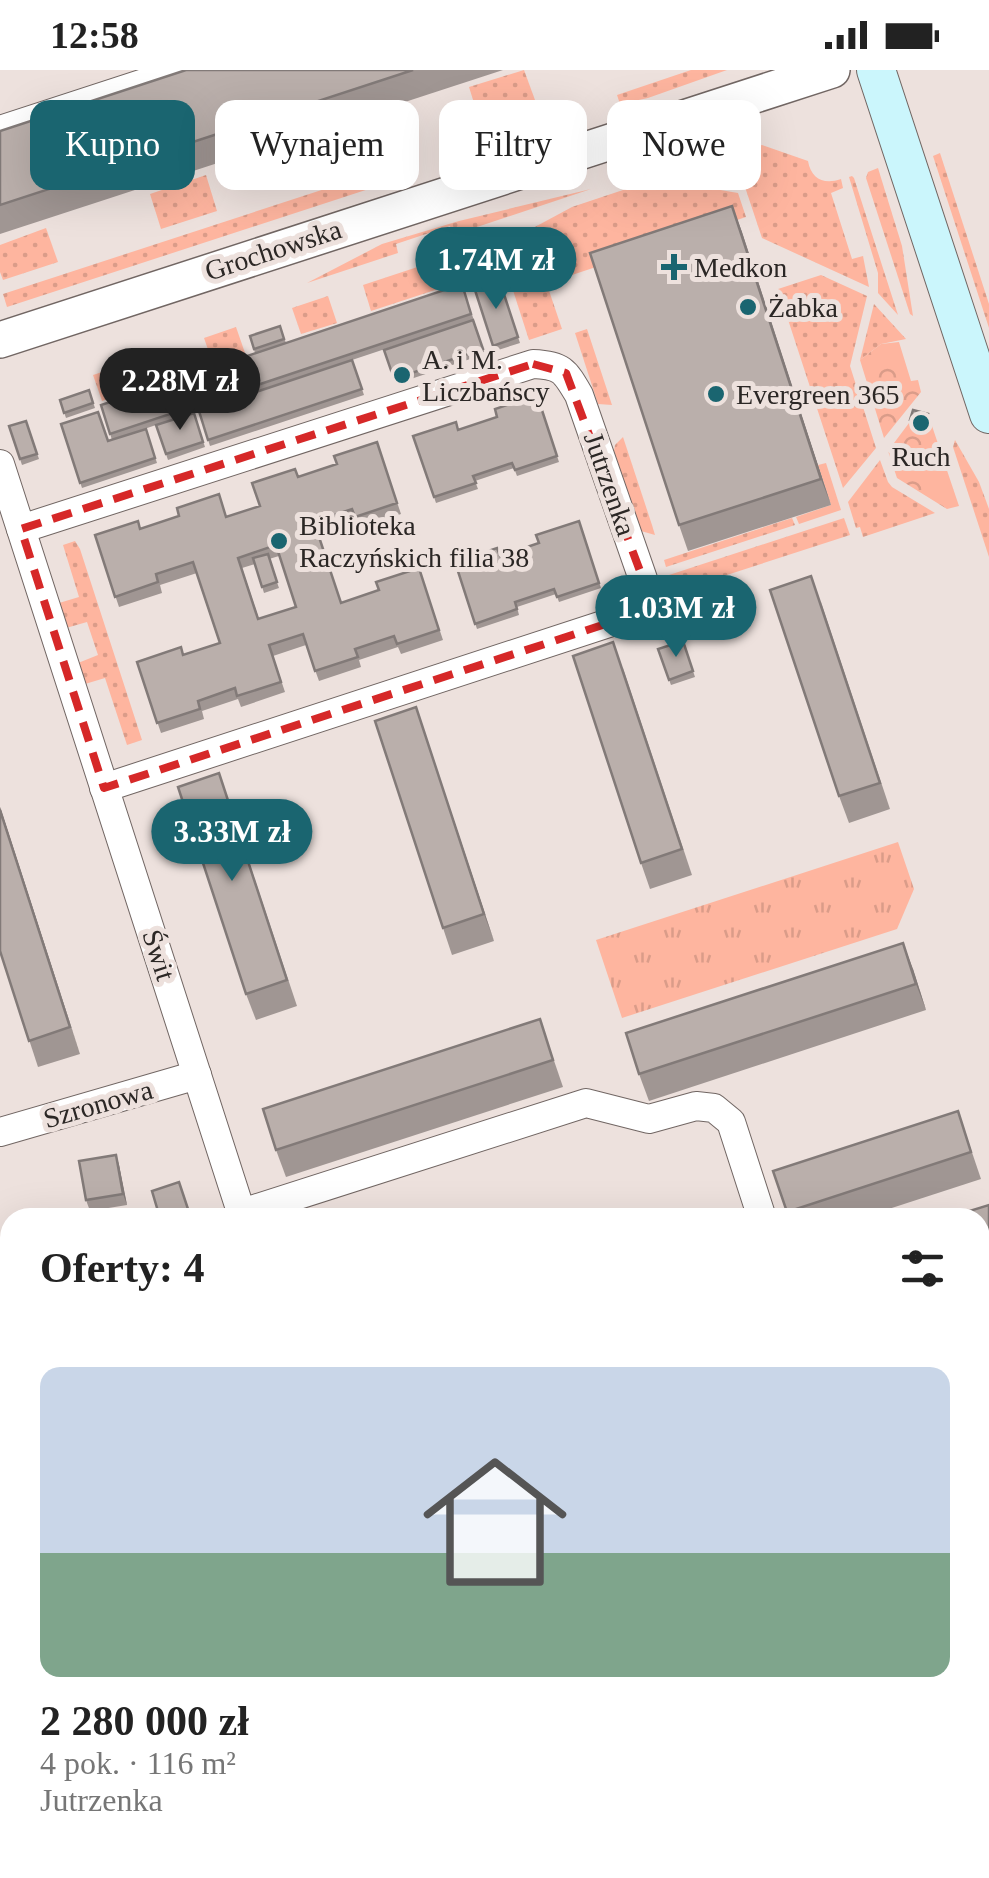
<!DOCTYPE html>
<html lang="pl">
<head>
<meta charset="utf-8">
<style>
	body { margin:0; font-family:"Times New Roman",serif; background:#f6f6f6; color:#222; height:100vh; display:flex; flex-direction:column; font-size:38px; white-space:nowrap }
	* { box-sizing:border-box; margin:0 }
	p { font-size:32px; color:#767676 }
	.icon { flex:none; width:55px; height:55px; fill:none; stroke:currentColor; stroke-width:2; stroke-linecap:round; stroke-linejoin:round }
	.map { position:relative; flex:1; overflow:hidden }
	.sheet { position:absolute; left:0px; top:1138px; width:990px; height:672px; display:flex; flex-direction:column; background:#fff; border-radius:30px 30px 0 0; box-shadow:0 10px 40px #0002 }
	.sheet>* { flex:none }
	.banner { position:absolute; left:30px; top:30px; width:930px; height:90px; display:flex; gap:20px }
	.price { position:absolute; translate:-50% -85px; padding:0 22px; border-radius:35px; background:#1a6570; color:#fff; font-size:32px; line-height:65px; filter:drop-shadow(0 2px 5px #0008) }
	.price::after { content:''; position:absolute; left:50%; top:60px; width:30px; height:22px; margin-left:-15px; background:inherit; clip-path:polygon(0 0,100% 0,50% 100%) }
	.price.selected { background:#222; color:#fff }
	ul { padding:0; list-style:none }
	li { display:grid; align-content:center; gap:20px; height:530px; padding:0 40px }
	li+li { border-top:2px solid #e0e0e0 }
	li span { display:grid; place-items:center; height:310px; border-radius:20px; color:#555 }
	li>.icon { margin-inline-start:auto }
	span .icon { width:180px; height:180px; fill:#fffc; stroke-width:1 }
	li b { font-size:42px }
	h2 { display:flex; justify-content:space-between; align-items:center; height:120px; padding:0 40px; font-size:42px }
	.pill { padding:0 35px; border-radius:20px; background:#fff; box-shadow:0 10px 40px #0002; font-size:35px; line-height:90px }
	.pill.selected { background:#1a6570; color:#fff }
	.status { display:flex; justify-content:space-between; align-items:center; height:70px; padding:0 50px; background:#fff; direction:ltr }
	.status svg { height:28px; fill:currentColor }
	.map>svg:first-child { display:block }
	.grass { fill:url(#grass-dots) }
	.forest { fill:url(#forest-crowns) }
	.park { fill:url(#park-tufts) }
	.garden { fill:#feb59f }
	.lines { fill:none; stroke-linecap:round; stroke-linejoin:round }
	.minor-casing { stroke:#716663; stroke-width:30 }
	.tertiary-casing { stroke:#716663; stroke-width:38 }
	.secondary-casing { stroke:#716663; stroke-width:40 }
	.minor { stroke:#fff; stroke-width:28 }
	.tertiary { stroke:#fff; stroke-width:35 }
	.secondary { stroke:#cbf6fc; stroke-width:38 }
	.wall { fill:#a09693; fill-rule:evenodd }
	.shaded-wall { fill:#827a78 }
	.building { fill:#baafab; stroke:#827a78; stroke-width:2.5; fill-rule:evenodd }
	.marked { fill:none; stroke:#d62828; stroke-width:8; stroke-dasharray:20 12; stroke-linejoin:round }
	.poi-dot { fill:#1a6570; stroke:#ede1dd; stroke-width:4 }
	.labels { text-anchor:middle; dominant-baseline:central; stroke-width:10; stroke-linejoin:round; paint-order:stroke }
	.street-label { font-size:28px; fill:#2b2725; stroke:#ede1dd }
	.poi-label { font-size:28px; fill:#2b2725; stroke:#ede1dd; text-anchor:start }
</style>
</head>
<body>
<div class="status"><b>12:58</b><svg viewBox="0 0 49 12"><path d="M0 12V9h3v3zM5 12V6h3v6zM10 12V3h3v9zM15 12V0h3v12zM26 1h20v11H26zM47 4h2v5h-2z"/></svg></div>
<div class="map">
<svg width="989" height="1808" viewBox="0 0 989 1808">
	<defs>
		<pattern id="grass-dots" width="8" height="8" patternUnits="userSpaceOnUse" patternTransform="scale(2.5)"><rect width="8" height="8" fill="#feb59f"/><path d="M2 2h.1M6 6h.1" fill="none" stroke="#da9c89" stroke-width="1.8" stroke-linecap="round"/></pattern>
		<pattern id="forest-crowns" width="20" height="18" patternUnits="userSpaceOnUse" patternTransform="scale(2.5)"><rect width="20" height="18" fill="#feb59f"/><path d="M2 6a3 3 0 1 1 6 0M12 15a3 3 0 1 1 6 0" fill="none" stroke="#da9c89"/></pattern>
		<pattern id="park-tufts" width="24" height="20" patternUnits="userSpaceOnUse" patternTransform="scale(2.5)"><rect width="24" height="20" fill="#feb59f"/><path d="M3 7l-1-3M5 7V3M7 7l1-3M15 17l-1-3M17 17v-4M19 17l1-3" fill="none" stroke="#da9c89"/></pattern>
	</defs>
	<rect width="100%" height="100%" fill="#ede1dd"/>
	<g class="grass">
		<path d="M524,0L535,30L479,49L469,17Z"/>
		<path d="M691,0H727L648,28L620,34L617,25Z"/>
		<path d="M365,52L377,88L322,106L310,71Z"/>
		<path d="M762,75L808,91C811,109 824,115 841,109L843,118L831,123L852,189L863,186L869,217L762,168L734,84Z"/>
		<path d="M940,83L989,234V258L933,86Z"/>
		<path d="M725,87L736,118L668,105Z"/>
		<path d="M878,98L902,176L913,246L910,244L866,108L868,102Z"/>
		<path d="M383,100L393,107L381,115L7,237L3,224Z"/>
		<path d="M206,105L217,141L161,159L150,124Z"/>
		<path d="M852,106L854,108L898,245L878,223V203L849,107Z"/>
		<path d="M656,109L738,123L746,147L551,212L533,158L572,137Z"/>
		<path d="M591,119L453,165L450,156L396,174L398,183L307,213L382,174L459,151Z"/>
		<path d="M46,158L58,192L3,210L0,202V175Z"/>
		<path d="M529,160L537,186L505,196L496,171Z"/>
		<path d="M487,174L496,200L371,241L363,215Z"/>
		<path d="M542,200L562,259L529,270L510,211Z"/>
		<path d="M821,205L867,226L850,296L876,378L843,418L778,219Z"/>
		<path d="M328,226L337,253L301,264L292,238Z"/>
		<path d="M874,234L906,269L881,274L860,290Z"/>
		<path d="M236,257L245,283L213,294L204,268Z"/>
		<path d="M587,259L612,335L598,334L575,263Z"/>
		<path d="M132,292L141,317L102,331L93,305Z"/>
		<path d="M623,367L652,455L655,465L641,461L614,381L615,375Z"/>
		<path d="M955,370L979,412L989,439V487L953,377Z"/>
		<path d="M880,390L888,412L892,417L935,443L863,467L860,457L856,458L848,432Z"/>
		<path d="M792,448L795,455L666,497L664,490Z"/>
		<path d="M844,448L850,465L696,515H672L669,505Z"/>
		<path d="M75,471L80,479L142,670L127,675L105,608L85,614L78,593L98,585L87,552L66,558L59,533L79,527L63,475Z"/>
	</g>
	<g class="forest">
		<path d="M899,272L911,311L918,310L921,322L884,368L860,290L881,274Z"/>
		<path d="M915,345L927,360L930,350L959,436L947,439L897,408L888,381Z"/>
	</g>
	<path class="park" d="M898,772L914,819L897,859L622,948L596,870Z"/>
	<path class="garden" d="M826,393L841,440L799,454L796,447L831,435L818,395Z"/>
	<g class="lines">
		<defs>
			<g id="minor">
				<path d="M0,60L184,0"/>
				<path d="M0,394L243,1148"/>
				<path d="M21,459L533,294C562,295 565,301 579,325L643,509L640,533L618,550L104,718"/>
				<path d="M0,1062L197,1005"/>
				<path d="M242,1143L586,1033L649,1049L696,1036L714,1038L731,1052L762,1148"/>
				<path d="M0,1432L10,1428"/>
				<path d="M0,1470L10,1467"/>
				<path d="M0,1523L10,1554"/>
				<path d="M91,1800L93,1808"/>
				<path d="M456,1800L459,1808"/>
				<path d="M265,1808L290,1800"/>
			</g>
			<path id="tertiary" d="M0,270L832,0"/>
			<path id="secondary" d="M876,0L989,344"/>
		</defs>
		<use href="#minor" class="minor-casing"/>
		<use href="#tertiary" class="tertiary-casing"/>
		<use href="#secondary" class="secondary-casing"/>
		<use href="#minor" class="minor"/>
		<use href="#tertiary" class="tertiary"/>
		<use href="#secondary" class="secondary"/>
	</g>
	<g class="wall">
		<path d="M186,0H503L0,164V61Z"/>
		<path d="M732,136L831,435L688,481L679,455Z"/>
		<path d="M499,209L520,273L495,281L474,217Z"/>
		<path d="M462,214L485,284L396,314L384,280L424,266L352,290L364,325L210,376L199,341L158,354L194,343L205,377L168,390L156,355L112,370L101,335L147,319L142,302L171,292L177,309L181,308L180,304L204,281L210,298L255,283L250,266L280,256L286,273Z"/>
		<path d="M89,320L95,338L66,348L60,330Z"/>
		<path d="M537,325L559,392L517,406L514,398L475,411L478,419L436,433L434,427L458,360L497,347Z"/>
		<path d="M910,350H930L927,360L912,356Z"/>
		<path d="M26,351L39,389L22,395L9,356Z"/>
		<path d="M61,354L108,371L146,359L157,393L82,418Z"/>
		<path d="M377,372L401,444L359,458L356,450L318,463L341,533L379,520L419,498L443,570L401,584L398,577L359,590L361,597L319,611L306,575L273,586L285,622L241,637L238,629L202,641L204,649L161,663L137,592L183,585L220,573L197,503L160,515L162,523L119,537L95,465L227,447L260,436L298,407L337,394ZM279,486L296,537L259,549L242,498L255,494L264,523L279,518L269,489Z"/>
		<path d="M579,451L601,518L559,532L556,524L517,537L519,545L477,559L455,492L500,486L539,473Z"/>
		<path d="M821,532L890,739L849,753L839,726Z"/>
		<path d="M683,571L695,607L671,615L658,579Z"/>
		<path d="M623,598L692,805L650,819L641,793Z"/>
		<path d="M425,664L494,871L452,885L443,858Z"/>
		<path d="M228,729L297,936L256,950L246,924Z"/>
		<path d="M0,737L80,984L38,997L0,881Z"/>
		<path d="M913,899L926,940L649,1031L639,1004Z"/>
		<path d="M549,976L563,1017L286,1107L276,1080Z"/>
		<path d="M958,1041L981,1109L861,1148H789L773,1101Z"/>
		<path d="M116,1085L119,1095L127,1135L90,1141L86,1130Z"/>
		<path d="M989,1135V1204L984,1206L980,1194Z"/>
		<path d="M989,1214V1289L980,1292V1217Z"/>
		<path d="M0,1241L8,1263L0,1267Z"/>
		<path d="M0,1268L5,1285H10V1354L8,1355L6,1350L0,1352Z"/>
		<path d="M989,1400V1475L980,1478V1403Z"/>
		<path d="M0,1629L8,1652L7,1655L0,1657Z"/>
		<path d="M0,1657L5,1672L10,1671V1800H32L16,1805L17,1808H0Z"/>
	</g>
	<g class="shaded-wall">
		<path d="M732,136L742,162L831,435L821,409Z"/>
		<path d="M416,637L494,871L484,844Z"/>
		<path d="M0,737L80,984L0,740Z"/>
		<path d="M903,873L913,899L926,940L916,914Z"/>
		<path d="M116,1085L119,1095L127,1135L123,1124Z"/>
		<path d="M0,1629L8,1652L7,1655L0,1635Z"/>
	</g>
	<g class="building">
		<path d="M186,0H413L0,135V61Z"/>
		<path d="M732,136L821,409L679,455L590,183Z"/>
		<path d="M499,209L518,267L493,276L474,217Z"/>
		<path d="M462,214L471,244L110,364L101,335Z"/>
		<path d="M473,250L483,279L394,309L384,280Z"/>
		<path d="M280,256L284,269L254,279L250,266Z"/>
		<path d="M204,281L208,295L180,304L176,291Z"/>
		<path d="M352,290L362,319L208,370L199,341Z"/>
		<path d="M171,292L176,306L146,315L142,302Z"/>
		<path d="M89,320L93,333L64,343L60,330Z"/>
		<path d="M537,325L557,386L515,400L512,393L473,406L476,413L434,427L413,366L456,352L458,360L497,347L495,339Z"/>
		<path d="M913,340L928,344L925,355L910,350Z"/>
		<path d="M98,342L108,371L146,359L155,388L80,413L61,354Z"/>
		<path d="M194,343L203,372L166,384L156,355Z"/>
		<path d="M26,351L37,384L20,389L9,356Z"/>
		<path d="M377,372L397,433L355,447L352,439L314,452L341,533L379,520L376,512L419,498L439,560L397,574L394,566L355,579L358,587L315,601L303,564L269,575L281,612L237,626L235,618L198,631L200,639L157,653L137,592L181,577L183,585L220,573L193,492L156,504L158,512L115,527L95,465L138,451L140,459L179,446L177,438L219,424L226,447L260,436L252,413L295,399L298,407L337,394L334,386ZM276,475L296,537L258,549L238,488Z"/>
		<path d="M579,451L599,513L557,527L554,519L515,532L517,539L475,554L455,492L497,478L500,486L539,473L536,465Z"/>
		<path d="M268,484L277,512L262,517L253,488Z"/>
		<path d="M811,506L880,713L839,726L770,520Z"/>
		<path d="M683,571L693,601L669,610L658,579Z"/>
		<path d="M613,572L682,779L641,793L573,586Z"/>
		<path d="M416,637L484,844L443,858L375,651Z"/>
		<path d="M219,703L287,910L246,924L178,717Z"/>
		<path d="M0,740L70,957L29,971L0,881Z"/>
		<path d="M903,873L916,914L639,1004L626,963Z"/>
		<path d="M540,949L553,990L276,1080L263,1039Z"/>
		<path d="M958,1041L971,1082L787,1142L773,1101Z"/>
		<path d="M116,1085L123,1124L86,1130L79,1091Z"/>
		<path d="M179,1112L191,1148H160L152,1121Z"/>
		<path d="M989,1135V1192L980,1195V1148H965L963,1143Z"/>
		<path d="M501,1142L503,1148H486Z"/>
		<path d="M989,1214V1260L980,1263V1217Z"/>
		<path d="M0,1272L4,1286L10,1285V1325L0,1328Z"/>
		<path d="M989,1400V1445L980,1448V1403Z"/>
		<path d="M10,1490V1512L3,1493Z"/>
		<path d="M0,1660L4,1672L10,1671V1682L8,1683L10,1690V1778L7,1779L8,1784L0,1787Z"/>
		<path d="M509,1800H556L558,1808H512Z"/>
		<path d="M725,1800H771L773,1806L767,1808H728Z"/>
	</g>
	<path class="marked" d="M533,294L566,303L643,509L640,533L618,550L104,718L21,459Z"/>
	<g class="poi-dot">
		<path d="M669 182h10v10h10v10h-10v10h-10v-10h-10v-10h10z"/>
		<circle cx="748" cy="237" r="10"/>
		<circle cx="402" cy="305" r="10"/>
		<circle cx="716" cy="324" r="10"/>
		<circle cx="921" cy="353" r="10"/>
		<circle cx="279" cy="471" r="10"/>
	</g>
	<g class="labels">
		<g class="street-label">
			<text transform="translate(273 180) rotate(-18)">Grochowska</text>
			<text transform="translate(610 414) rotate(71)">Jutrzenka</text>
			<text transform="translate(159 885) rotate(72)">Świt</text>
			<text transform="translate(98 1034) rotate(-16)">Szronowa</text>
		</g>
		<g class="poi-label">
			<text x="694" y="197">Medkon</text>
			<text x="768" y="237">Żabka</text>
			<text x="422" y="289">A. i M.<tspan x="422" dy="32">Liczbańscy</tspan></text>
			<text x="736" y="324">Evergreen 365</text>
			<text x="921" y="386" text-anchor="middle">Ruch</text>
			<text x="299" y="455">Biblioteka<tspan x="299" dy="32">Raczyńskich filia 38</tspan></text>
		</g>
	</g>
</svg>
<b class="price" style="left:496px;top:242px">1.74M zł</b>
<b class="price selected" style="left:180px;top:363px">2.28M zł</b>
<b class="price" style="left:676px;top:590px">1.03M zł</b>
<b class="price" style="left:232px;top:814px">3.33M zł</b>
<div class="banner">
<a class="pill selected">Kupno</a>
<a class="pill">Wynajem</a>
<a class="pill">Filtry</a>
<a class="pill">Nowe</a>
</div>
<section class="sheet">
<h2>Oferty: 4<svg class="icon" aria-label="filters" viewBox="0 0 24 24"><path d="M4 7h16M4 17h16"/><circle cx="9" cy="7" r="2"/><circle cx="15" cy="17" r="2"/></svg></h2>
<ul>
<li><span style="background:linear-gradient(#c9d6e8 60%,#7fa58c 0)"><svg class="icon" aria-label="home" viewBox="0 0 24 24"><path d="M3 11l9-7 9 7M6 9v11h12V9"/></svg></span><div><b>2 280 000 zł</b><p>4 pok. · 116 m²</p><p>Jutrzenka</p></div></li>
</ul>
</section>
</div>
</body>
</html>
